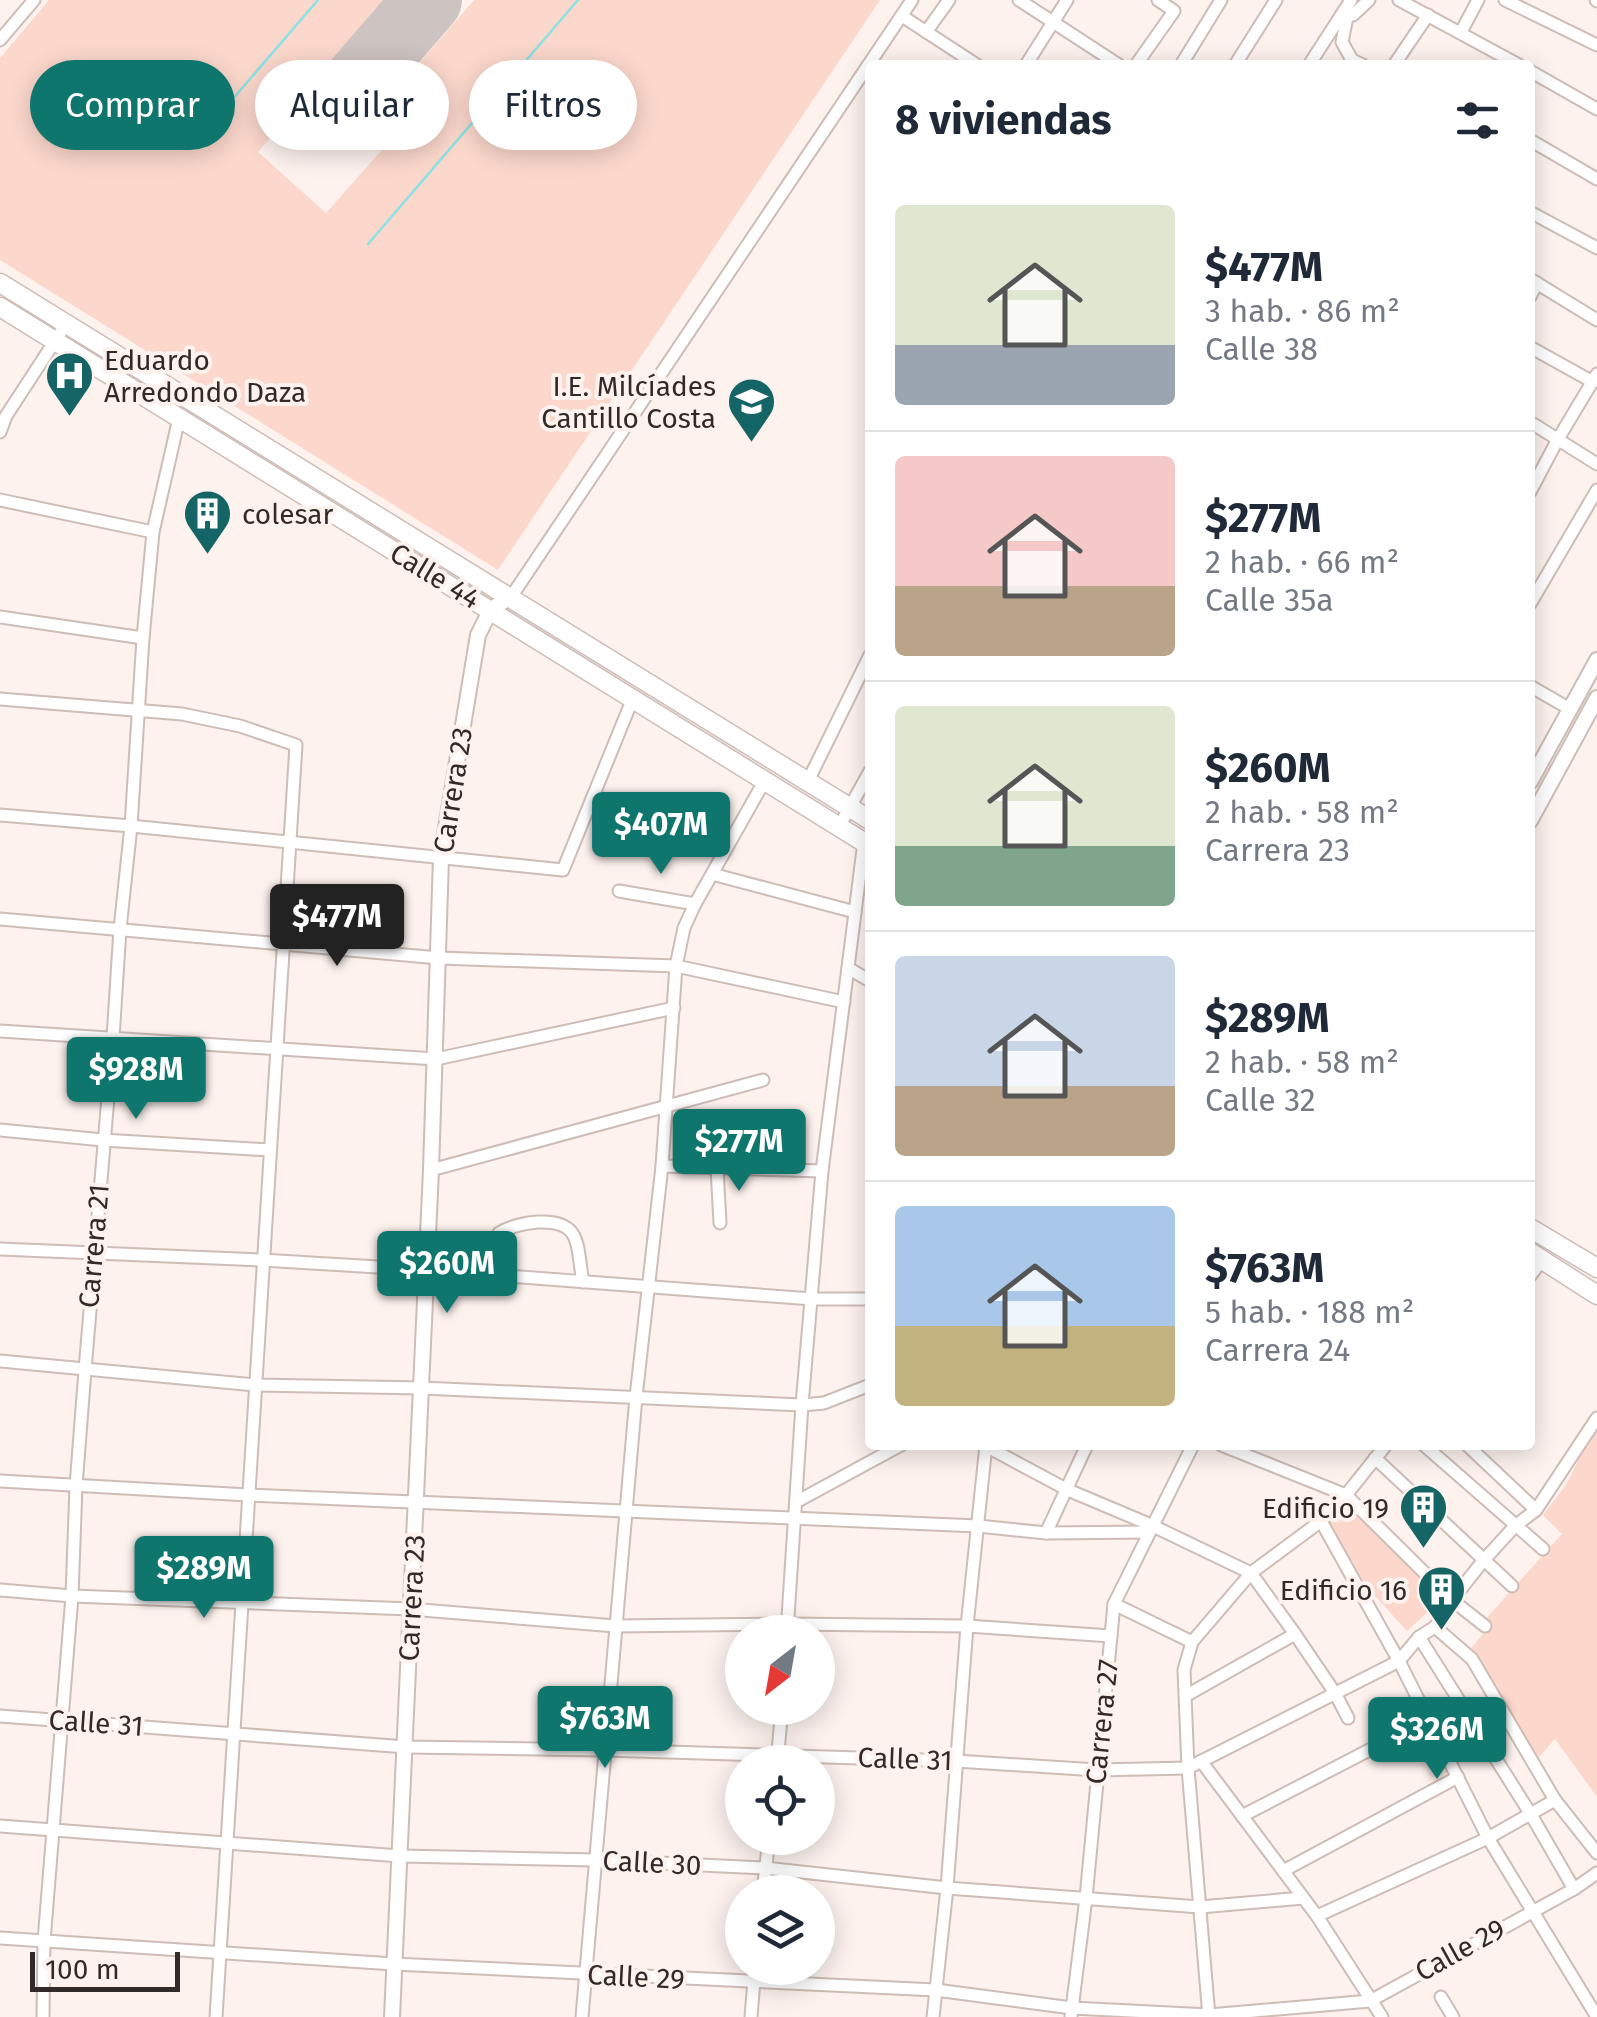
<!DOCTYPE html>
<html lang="es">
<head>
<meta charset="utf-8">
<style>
	body { margin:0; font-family:"Fira Sans",sans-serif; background:#f2f2f3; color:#1f2937; height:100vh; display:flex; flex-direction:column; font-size:38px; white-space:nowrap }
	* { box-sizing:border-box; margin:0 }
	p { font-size:32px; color:#747a83 }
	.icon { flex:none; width:55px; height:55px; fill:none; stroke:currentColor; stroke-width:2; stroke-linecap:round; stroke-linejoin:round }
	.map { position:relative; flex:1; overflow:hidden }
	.side { position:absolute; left:865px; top:60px; width:670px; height:1390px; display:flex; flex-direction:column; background:#fff; border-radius:10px; box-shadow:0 5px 25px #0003 }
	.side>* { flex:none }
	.top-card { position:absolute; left:30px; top:60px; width:685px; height:90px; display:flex; gap:20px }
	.needle { width:65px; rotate:211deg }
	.fabs { position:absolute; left:725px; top:1615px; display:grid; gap:20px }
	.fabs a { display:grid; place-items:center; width:110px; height:110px; border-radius:50%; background:#fff; box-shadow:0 5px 25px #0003; font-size:50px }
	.scale { position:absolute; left:30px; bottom:25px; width:150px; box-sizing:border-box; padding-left:10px; border:5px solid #312a28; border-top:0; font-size:28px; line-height:35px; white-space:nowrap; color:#312a28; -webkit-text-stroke:8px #fdf2ee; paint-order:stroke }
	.price { position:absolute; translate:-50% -85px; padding:0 22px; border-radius:10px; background:#0f766e; color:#fff; font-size:32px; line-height:65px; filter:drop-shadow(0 2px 5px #0008) }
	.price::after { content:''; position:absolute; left:50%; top:60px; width:30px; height:22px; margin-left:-15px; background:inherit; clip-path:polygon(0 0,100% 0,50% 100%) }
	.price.current { background:#222; color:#fff }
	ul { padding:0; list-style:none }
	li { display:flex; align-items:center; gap:30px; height:250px; padding:0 30px }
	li+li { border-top:2px solid #e0e1e3 }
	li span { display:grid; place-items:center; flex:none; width:280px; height:200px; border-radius:10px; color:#555 }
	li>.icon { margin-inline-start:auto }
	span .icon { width:120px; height:120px; fill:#fffc; stroke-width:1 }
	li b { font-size:42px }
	h2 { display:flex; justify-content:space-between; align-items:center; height:120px; padding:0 30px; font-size:42px }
	.chip { padding:0 35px; border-radius:45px; background:#fff; box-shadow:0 5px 25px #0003; font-size:35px; line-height:90px }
	.chip.current { background:#0f766e; color:#fff }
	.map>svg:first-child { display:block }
	.green { fill:#fcd8cc }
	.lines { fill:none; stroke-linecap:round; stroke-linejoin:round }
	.stream { stroke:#8be1e4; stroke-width:2.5 }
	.runway { stroke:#cdc3c0; stroke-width:68 }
	.minor-casing { stroke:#cebcb6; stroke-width:15 }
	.tertiary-casing { stroke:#cebcb6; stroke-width:18 }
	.primary-casing { stroke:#cebcb6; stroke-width:21 }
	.minor { stroke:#fff; stroke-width:11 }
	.tertiary { stroke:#fff; stroke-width:14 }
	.primary { stroke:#fff; stroke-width:18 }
	.labels { text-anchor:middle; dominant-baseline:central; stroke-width:8; stroke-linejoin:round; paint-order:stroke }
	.poi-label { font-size:28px; fill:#312a28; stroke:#fdf2ee; text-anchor:end }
	.street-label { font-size:28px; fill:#312a28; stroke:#fdf2ee }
</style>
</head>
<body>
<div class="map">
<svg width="1597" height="2017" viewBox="0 0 1597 2017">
	<rect width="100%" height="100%" fill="#fdf2ee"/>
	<g class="green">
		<path d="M49,0H389L258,152L326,213L403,126L401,84L474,0H880L498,570L0,260V58Z"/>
		<path d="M1597,1422V1797L1555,1739L1539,1757L1468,1652L1488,1628L1483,1622L1562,1534L1543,1515L1566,1485Z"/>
		<path d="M1348,1503L1443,1598L1407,1631L1367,1587L1327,1521Z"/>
	</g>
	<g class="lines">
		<g class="stream">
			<path d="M218,116L318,0"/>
			<path d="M368,244L578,0"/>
		</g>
		<path class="runway" d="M352,88L428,0"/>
		<defs>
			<g id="minor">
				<path d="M1019,0L1119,65"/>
				<path d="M1399,0L1519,65"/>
				<path d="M1505,0L1597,45"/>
				<path d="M1596,0L1597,1"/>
				<path d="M902,16L977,65"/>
				<path d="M1344,17L1353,15L1369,0"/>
				<path d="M1347,17L1342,42L1352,60L1363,65"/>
				<path d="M926,32L949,0"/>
				<path d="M1461,32L1478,0"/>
				<path d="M0,40L34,0"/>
				<path d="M1026,65L1067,0"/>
				<path d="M1136,65L1174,11L1158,0"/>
				<path d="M1181,65L1221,0"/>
				<path d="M1235,65L1276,0"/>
				<path d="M1309,65L1351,0"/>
				<path d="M1394,65L1428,15"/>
				<path d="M1530,71L1597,109"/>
				<path d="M1530,140L1597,179"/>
				<path d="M1530,212L1597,248"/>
				<path d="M1530,279L1597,320"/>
				<path d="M1530,297L1537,283"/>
				<path d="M1530,347L1593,382"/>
				<path d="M1530,422L1597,464"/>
				<path d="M0,432L6,416L66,324"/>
				<path d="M1530,492L1558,439L1597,374"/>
				<path d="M0,500L153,532"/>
				<path d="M511,597L912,0"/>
				<path d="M1530,604L1597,490"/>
				<path d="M0,617L143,638"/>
				<path d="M1530,686L1570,709"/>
				<path d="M0,699L182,714L240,726L296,745L216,2017"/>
				<path d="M807,783L870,655"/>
				<path d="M0,815L131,826L563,870L633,698"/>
				<path d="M840,825L870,771"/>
				<path d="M712,874L855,912"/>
				<path d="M619,891L695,904"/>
				<path d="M0,919L439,958L676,966L844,1002"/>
				<path d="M848,968L870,981"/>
				<path d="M0,1031L436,1059L674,1008"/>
				<path d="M0,1130L103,1140L269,1150"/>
				<path d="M662,1166L822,1171"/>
				<path d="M717,1168L720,1223"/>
				<path d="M431,1170L763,1080"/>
				<path d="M0,1249L262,1260L427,1270L812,1299H870"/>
				<path d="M485,1276L487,1257L499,1233C511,1226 524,1223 538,1222C583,1220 576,1246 583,1282"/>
				<path d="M1530,1276L1542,1260"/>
				<path d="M0,1361L255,1385L422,1388L802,1405L824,1403L870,1385"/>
				<path d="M984,1445L1068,1490L1151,1525L1251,1573L1295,1634L1335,1693L1348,1718"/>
				<path d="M1221,1445L1346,1495L1452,1600L1485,1626"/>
				<path d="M1424,1445L1543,1549"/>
				<path d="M1467,1445L1536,1510"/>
				<path d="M1375,1458L1512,1586"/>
				<path d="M0,1481L248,1495L978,1526L1046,1533L1149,1532"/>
				<path d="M796,1502L901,1445"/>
				<path d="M1321,1521L1399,1661L1488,1838L1597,2017"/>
				<path d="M1046,1533L1087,1445"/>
				<path d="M0,1590L72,1596L410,1609L615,1626L788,1624L967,1626L1111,1636"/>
				<path d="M1114,1604L1192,1642"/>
				<path d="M1435,1627L1472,1659L1555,1800L1597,1853"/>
				<path d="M787,1632L802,1405L822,1171L864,842"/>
				<path d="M1419,1637L1530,1813L1574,1889"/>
				<path d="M1187,1695L1295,1634"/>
				<path d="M0,1716L406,1747L604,1750L956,1761L1097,1770L1188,1768L1399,1661L1419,1637L1435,1627L1452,1600L1483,1561L1515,1526L1536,1510L1597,1418"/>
				<path d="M1201,1761L1317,1916L1382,2017"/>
				<path d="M777,1762L782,1708"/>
				<path d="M1242,1816L1429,1719"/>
				<path d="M0,1826L400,1856L596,1860L765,1868L947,1888L1200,1907L1303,1898"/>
				<path d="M1283,1871L1458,1777"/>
				<path d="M763,1892L769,1838"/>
				<path d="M1317,1916L1488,1838L1555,1800"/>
				<path d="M0,1938L394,1964L936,1990L1072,2008L1209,2015L1370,2001L1574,1889L1597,1873"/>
				<path d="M1441,1997L1453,2017"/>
				<path d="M43,2017L44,1941L72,1596L76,1486L85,1370L113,1038L120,929L131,826L143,638L153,532L179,418"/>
				<path d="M582,2017L636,1397L662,1166L676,966L684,928L695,904L765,780"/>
				<path d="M751,2017L755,1968"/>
				<path d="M933,2017L947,1888L967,1626L986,1445"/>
				<path d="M1071,2017L1086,1898L1114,1604L1193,1445"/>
				<path d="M1209,2017L1188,1768L1184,1670L1192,1642L1251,1573L1321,1521L1346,1495L1386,1445"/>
			</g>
			<g id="tertiary">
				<path d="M1530,782L1597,660"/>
				<path d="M1530,821L1597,698"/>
				<path d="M392,2017L431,1170L441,858L478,635L491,609L511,597"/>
			</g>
			<g id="primary">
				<path d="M0,283L870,820"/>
				<path d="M0,307L870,846"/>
				<path d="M1530,1228L1597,1268"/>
				<path d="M1530,1252L1597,1295"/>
			</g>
		</defs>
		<use href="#minor" class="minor-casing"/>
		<use href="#tertiary" class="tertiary-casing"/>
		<use href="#primary" class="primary-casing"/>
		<use href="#minor" class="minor"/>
		<use href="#tertiary" class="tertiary"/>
		<use href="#primary" class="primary"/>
	</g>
	<defs>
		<symbol id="hospital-pin" viewBox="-11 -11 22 30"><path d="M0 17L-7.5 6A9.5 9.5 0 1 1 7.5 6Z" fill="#156567" stroke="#fdf2ee"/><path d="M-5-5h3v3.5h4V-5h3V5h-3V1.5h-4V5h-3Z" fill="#fff"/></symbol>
		<symbol id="school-pin" viewBox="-11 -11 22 30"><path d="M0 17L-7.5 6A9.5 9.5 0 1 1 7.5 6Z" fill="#156567" stroke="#fdf2ee"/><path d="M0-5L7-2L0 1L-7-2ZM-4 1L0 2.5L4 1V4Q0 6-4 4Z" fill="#fff"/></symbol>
		<symbol id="building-pin" viewBox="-11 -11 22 30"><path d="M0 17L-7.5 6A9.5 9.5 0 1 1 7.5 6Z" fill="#156567" stroke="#fdf2ee"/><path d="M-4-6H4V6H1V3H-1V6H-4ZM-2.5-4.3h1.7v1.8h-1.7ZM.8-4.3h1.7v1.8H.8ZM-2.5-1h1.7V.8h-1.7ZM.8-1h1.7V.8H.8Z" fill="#fff"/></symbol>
	</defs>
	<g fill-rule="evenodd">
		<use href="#hospital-pin" x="42" y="348" width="55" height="75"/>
		<use href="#school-pin" x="724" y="374" width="55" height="75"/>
		<use href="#building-pin" x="180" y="486" width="55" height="75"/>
		<use href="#building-pin" x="1396" y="1480" width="55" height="75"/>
		<use href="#building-pin" x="1414" y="1562" width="55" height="75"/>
	</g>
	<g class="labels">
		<g class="poi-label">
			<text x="104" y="360" text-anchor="start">Eduardo<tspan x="104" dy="32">Arredondo Daza</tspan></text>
			<text x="716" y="386">I.E. Milcíades<tspan x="716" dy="32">Cantillo Costa</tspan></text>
			<text x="242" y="514" text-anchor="start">colesar</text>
			<text x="1389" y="1508">Edificio 19</text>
			<text x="1407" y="1590">Edificio 16</text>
		</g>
		<g class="street-label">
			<text transform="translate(435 576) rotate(31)">Calle 44</text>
			<text transform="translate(453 790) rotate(-81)">Carrera 23</text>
			<text transform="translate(94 1246) rotate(-85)">Carrera 21</text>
			<text transform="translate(412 1598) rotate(-87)">Carrera 23</text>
			<text transform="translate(1102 1722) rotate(-84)">Carrera 27</text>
			<text transform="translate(96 1723) rotate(4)">Calle 31</text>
			<text transform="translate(905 1759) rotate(2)">Calle 31</text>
			<text transform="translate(652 1863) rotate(3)">Calle 30</text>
			<text transform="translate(1460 1950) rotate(-29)">Calle 29</text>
			<text transform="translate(636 1977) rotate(3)">Calle 29</text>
		</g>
	</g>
</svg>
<div class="fabs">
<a><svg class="needle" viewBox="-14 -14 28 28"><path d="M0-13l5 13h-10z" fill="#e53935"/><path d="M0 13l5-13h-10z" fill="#747a83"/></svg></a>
<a><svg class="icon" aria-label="locate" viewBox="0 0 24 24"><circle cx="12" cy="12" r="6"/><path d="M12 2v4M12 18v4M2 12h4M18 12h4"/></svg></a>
<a><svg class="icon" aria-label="layers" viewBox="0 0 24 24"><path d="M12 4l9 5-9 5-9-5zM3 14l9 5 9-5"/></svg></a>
</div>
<div class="scale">100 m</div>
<b class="price" style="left:661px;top:877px">$407M</b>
<b class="price current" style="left:337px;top:969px">$477M</b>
<b class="price" style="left:136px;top:1122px">$928M</b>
<b class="price" style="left:739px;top:1194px">$277M</b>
<b class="price" style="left:447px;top:1316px">$260M</b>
<b class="price" style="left:204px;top:1621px">$289M</b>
<b class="price" style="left:605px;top:1771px">$763M</b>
<b class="price" style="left:1437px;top:1782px">$326M</b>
<div class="top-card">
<a class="chip current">Comprar</a>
<a class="chip">Alquilar</a>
<a class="chip">Filtros</a>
</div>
<section class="side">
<h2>8 viviendas<svg class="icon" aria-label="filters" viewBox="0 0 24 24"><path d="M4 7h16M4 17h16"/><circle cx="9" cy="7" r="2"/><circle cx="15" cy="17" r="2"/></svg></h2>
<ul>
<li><span style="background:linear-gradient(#dfe7d0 70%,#9aa5b1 0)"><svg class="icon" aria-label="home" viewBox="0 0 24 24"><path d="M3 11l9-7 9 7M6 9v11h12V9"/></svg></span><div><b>$477M</b><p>3 hab. · 86 m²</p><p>Calle 38</p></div></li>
<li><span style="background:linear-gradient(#f6c9c9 65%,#b9a48a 0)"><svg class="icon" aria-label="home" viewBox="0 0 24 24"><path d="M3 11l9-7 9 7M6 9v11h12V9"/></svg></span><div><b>$277M</b><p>2 hab. · 66 m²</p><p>Calle 35a</p></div></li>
<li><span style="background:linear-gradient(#dfe7d0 70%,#7fa58c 0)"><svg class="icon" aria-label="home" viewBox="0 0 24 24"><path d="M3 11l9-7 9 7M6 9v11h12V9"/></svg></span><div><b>$260M</b><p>2 hab. · 58 m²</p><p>Carrera 23</p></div></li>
<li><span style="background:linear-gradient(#c9d6e8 65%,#b9a48a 0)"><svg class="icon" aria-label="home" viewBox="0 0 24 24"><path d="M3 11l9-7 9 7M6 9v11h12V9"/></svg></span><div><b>$289M</b><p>2 hab. · 58 m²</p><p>Calle 32</p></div></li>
<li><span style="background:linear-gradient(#a9c7e8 60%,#c2b280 0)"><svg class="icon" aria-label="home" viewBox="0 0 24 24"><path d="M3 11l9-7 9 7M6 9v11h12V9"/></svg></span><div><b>$763M</b><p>5 hab. · 188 m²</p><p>Carrera 24</p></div></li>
</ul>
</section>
</div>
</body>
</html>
